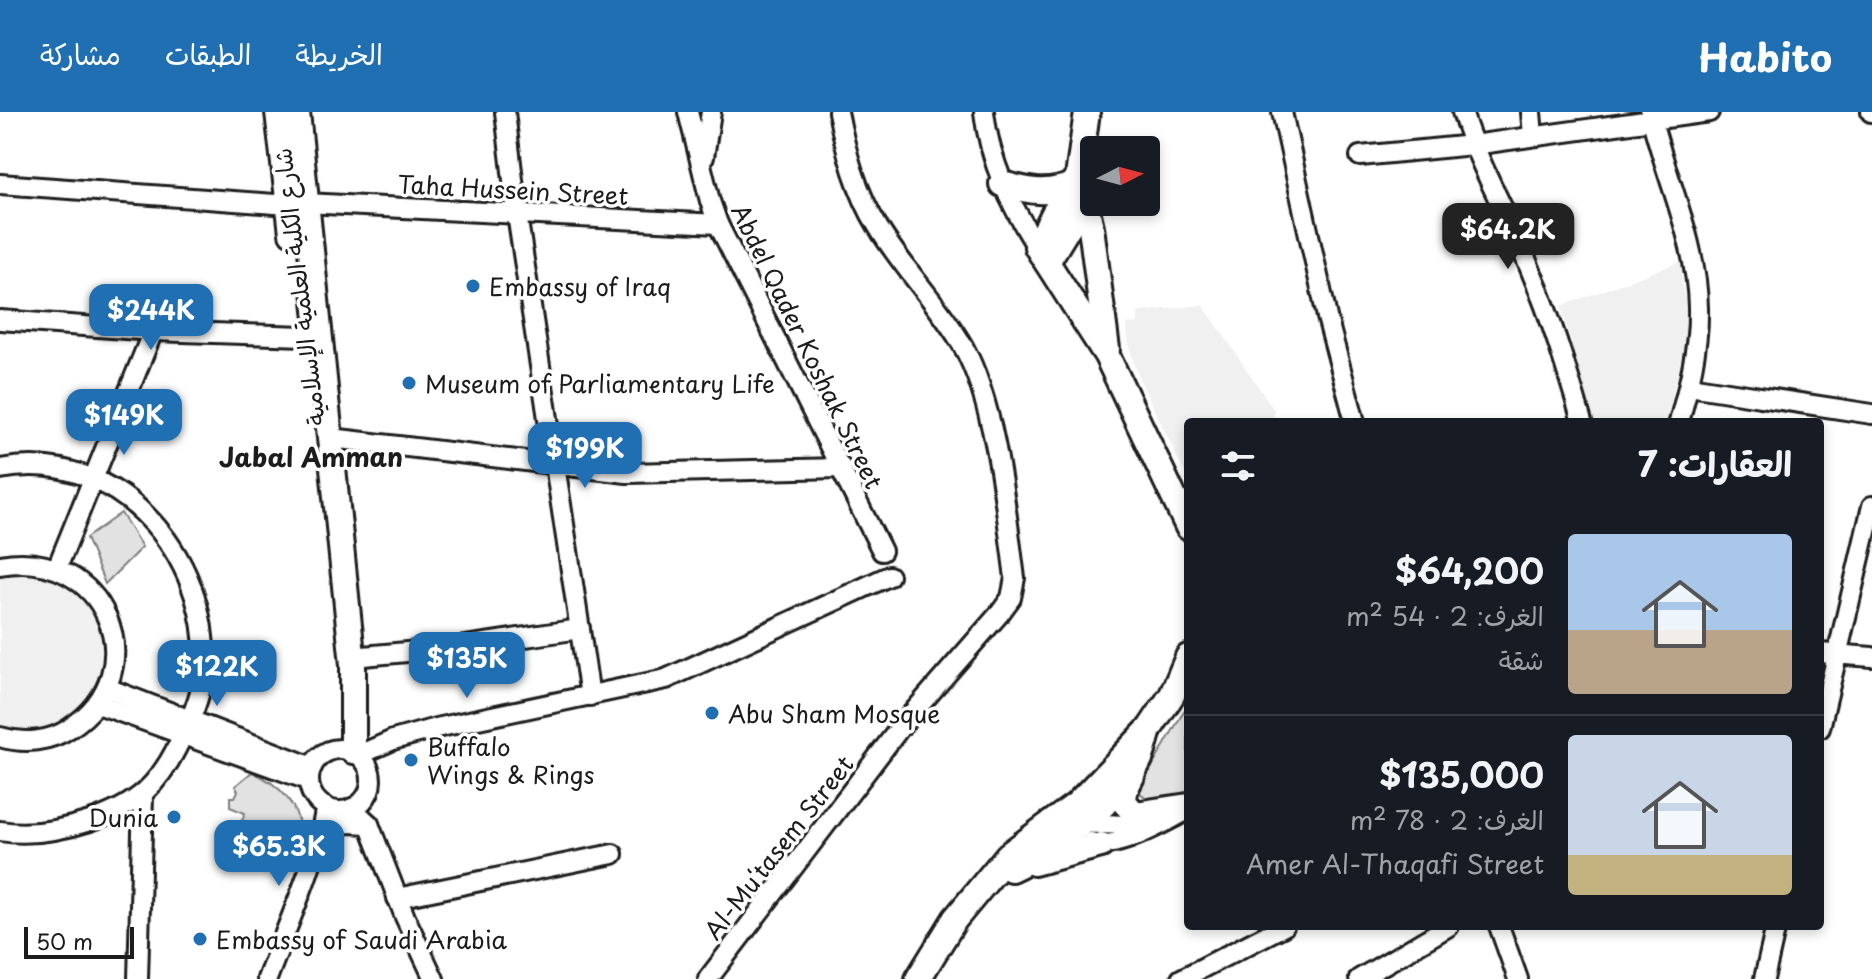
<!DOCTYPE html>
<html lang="ar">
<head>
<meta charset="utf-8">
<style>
	body { margin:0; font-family:"Playpen Sans","Playpen Sans Arabic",sans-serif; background:#20242c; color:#f1f3f6; direction:rtl; height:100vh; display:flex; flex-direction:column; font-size:30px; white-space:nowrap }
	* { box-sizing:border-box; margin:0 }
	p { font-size:26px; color:#9ea1a6 }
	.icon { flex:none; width:44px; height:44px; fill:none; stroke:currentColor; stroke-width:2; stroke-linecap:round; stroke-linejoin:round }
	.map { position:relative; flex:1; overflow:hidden; direction:ltr }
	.details { position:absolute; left:1184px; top:306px; width:640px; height:512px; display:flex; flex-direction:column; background:#171b24; border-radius:8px; box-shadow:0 4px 12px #0003; direction:rtl }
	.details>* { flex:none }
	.needle { width:52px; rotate:84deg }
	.controls { position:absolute; left:1080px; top:24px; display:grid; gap:16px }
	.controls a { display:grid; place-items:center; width:80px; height:80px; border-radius:8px; background:#171b24; box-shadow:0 4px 12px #0003; font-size:40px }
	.scale { position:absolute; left:24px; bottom:20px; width:110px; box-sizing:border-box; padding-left:8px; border:4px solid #1c1c1c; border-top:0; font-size:22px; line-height:28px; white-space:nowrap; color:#1c1c1c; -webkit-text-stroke:6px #fff; paint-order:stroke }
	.price { position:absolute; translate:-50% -68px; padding:0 18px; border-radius:16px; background:#1f6fb2; color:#fff; font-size:26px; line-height:52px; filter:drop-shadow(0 2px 4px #0008) }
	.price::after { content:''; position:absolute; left:50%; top:48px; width:24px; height:18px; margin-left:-12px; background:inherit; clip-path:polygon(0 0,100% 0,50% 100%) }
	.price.current { background:#222; color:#fff }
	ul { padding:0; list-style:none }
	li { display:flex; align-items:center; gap:24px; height:200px; padding:0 32px }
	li+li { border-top:2px solid #363941 }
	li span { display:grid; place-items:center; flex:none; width:224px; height:160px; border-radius:8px; color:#555 }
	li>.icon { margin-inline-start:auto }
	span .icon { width:96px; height:96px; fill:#fffc; stroke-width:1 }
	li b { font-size:34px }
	h2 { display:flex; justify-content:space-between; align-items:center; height:96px; padding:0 32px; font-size:34px }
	header { display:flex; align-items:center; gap:48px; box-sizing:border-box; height:112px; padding:0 40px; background:#1f6fb2; color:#fff }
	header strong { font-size:38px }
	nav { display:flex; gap:44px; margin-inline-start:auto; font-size:28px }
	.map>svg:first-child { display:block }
	.built { fill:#f0f0f0 }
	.green { fill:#e2e2e2; stroke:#7f7f7f; stroke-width:2 }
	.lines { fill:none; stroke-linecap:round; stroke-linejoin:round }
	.minor-casing { stroke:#1c1c1c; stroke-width:24 }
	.major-casing { stroke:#1c1c1c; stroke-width:30 }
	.minor { stroke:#fff; stroke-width:18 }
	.major { stroke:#fff; stroke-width:24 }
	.poi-dot { fill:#1f6fb2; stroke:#fff; stroke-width:3 }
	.labels { text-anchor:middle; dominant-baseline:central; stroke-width:7; stroke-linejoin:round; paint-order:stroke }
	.street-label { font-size:24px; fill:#1c1c1c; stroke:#fff }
	.poi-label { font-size:24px; fill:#1c1c1c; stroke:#fff; text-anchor:start }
	.neighbourhood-label { font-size:26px; font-weight:bold; fill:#1c1c1c; stroke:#fff }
</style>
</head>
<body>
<header>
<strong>Habito</strong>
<nav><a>الخريطة</a><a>الطبقات</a><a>مشاركة</a></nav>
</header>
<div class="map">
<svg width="1872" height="867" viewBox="0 0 1872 867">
	<rect width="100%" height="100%" fill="#fff"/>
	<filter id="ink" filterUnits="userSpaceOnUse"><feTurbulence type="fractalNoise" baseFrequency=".0125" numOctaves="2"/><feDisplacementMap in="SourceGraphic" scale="16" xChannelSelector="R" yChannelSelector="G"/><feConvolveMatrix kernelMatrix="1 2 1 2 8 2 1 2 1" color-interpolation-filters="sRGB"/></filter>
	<g filter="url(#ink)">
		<g class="built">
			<path d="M1680,150L1686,200L1684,233L1666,310H1594L1561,194Z"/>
			<path d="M1203,193L1274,298V310H1188V368L1139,266L1130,238L1126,212L1138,211V200Z"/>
			<path d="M40,454L86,480L108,529L106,558L94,586L74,607L47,621L0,620V456Z"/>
		</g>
		<g class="green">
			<path d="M121,401L142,435L105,472L86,426Z"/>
			<path d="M1188,592V679C1171,687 1155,695 1140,681V676Z"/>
			<path d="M252,660C280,672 301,694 300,726L295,730L241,711L245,701L230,695V685H235L238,679L235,674Z"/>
		</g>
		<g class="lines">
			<defs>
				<g id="minor">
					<path d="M505,0L517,102L590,584"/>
					<path d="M688,0L710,89L718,112L882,439"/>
					<path d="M984,0C990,51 1010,92 1037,135"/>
					<path d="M1282,0L1327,205L1355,310"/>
					<path d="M1462,0C1480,57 1511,108 1533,164C1553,211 1568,261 1582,310"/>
					<path d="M1531,0L1533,24"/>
					<path d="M1650,0C1665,65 1697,128 1698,196C1699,235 1689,273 1679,310"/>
					<path d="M1871,0H1872"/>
					<path d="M1360,44L1473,33L1709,0"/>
					<path d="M704,45L711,0"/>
					<path d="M0,72L289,93"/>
					<path d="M305,91L718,112"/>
					<path d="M0,208L153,219L305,224"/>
					<path d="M1689,274L1872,302"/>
					<path d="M331,326L627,361L842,356"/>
					<path d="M0,357C122,333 219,454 202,570C199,589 190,609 181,627C160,672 138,693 90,709C62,718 30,724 0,719"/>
					<path d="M0,453C104,434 158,558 70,616C50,630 24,632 0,625"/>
					<path d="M57,456L153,219"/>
					<path d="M1820,541L1872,545"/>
					<path d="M352,545L451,536L580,517"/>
					<path d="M107,576L312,655"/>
					<path d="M98,592L308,668"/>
					<path d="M1820,616L1872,394"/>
					<circle cx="340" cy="668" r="31"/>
					<path d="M359,643L393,628L436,616L666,567L889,464"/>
					<path d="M352,696L369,712L405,805L434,867"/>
					<path d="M1078,711L1149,714"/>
					<path d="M322,718L347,711L369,712"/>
					<path d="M1091,730C1115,740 1162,711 1185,700"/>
					<path d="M397,786L613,742"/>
					<path d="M1499,814L1518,867"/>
					<path d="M138,867L143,684"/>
					<path d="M267,867C288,811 315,754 326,695"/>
					<path d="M708,867L902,613L1000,501L1011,486L1015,466C1006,399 996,293 963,234C939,192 903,157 878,115C856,79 846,40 838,0"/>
					<path d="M1181,867L1284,814"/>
					<path d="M1359,867L1449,814"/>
					<path d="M1764,867L1776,814"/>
				</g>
				<g id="major">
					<path d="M278,0L292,121"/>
					<path d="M297,0L353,553V639"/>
					<path d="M1079,64L1054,101L1037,135L1107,244L1188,415"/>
					<path d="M1079,64L1091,115L1107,237"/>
					<path d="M1002,72C1029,79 1048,84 1074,72"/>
					<path d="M1047,150L1072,109L1087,0"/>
					<path d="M1132,664L1125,678L1124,690L1135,702L1188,694"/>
					<path d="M1034,751L1101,733"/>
					<path d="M1011,757C1049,740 1119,688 1138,651C1143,642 1145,631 1148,621"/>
					<path d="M918,867L955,807L1008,743L1077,692L1150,616L1172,583L1188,545"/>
				</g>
			</defs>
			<use href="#minor" class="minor-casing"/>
			<use href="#major" class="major-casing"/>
			<use href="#minor" class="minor"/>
			<use href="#major" class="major"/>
		</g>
	</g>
	<g class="poi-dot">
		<circle cx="473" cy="174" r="8"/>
		<circle cx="409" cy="271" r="8"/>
		<circle cx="712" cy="601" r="8"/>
		<circle cx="411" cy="648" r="8"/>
		<circle cx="174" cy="705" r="8"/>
		<circle cx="200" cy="827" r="8"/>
	</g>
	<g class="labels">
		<g class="street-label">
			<text transform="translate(513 77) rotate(3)">Taha Hussein Street</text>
			<text transform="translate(298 175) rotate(-97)">شارع الكلية العلمية الإسلامية</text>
			<text transform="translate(808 234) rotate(64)">Abdel Qader Koshak Street</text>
			<text transform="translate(778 735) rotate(-52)">Al-Muʻtasem Street</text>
		</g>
		<g class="poi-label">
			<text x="489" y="174">Embassy of Iraq</text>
			<text x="425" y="271">Museum of Parliamentary Life</text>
			<text x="728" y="601">Abu Sham Mosque</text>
			<text x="427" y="634">Buffalo<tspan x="427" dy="28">Wings &amp; Rings</tspan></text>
			<text x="158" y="705" text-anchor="end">Dunia</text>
			<text x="216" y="827">Embassy of Saudi Arabia</text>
		</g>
		<g class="neighbourhood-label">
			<text x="311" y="344">Jabal Amman</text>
		</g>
	</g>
</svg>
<div class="controls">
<a><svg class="needle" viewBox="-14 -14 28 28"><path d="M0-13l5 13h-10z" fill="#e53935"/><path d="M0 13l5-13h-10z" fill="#9ea1a6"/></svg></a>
</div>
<div class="scale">50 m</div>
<b class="price current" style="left:1508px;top:159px">$64.2K</b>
<b class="price" style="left:151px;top:240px">$244K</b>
<b class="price" style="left:124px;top:345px">$149K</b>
<b class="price" style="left:585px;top:378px">$199K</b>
<b class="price" style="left:467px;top:588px">$135K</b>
<b class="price" style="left:217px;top:596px">$122K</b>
<b class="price" style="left:279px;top:776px">$65.3K</b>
<section class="details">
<h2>العقارات: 7<svg class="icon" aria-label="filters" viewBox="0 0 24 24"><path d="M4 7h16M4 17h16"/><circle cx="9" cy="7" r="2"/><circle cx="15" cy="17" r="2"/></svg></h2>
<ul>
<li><span style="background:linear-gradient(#a9c7e8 60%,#b9a48a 0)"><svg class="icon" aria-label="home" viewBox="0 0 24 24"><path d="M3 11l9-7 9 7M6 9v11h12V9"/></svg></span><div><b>$64,200</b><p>الغرف: 2 · 54 m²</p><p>شقة</p></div></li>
<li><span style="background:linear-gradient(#c9d6e8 75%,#c2b280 0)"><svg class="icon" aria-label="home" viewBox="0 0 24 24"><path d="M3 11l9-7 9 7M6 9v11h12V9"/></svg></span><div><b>$135,000</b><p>الغرف: 2 · 78 m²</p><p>Amer Al-Thaqafi Street</p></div></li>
</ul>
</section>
</div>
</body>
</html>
